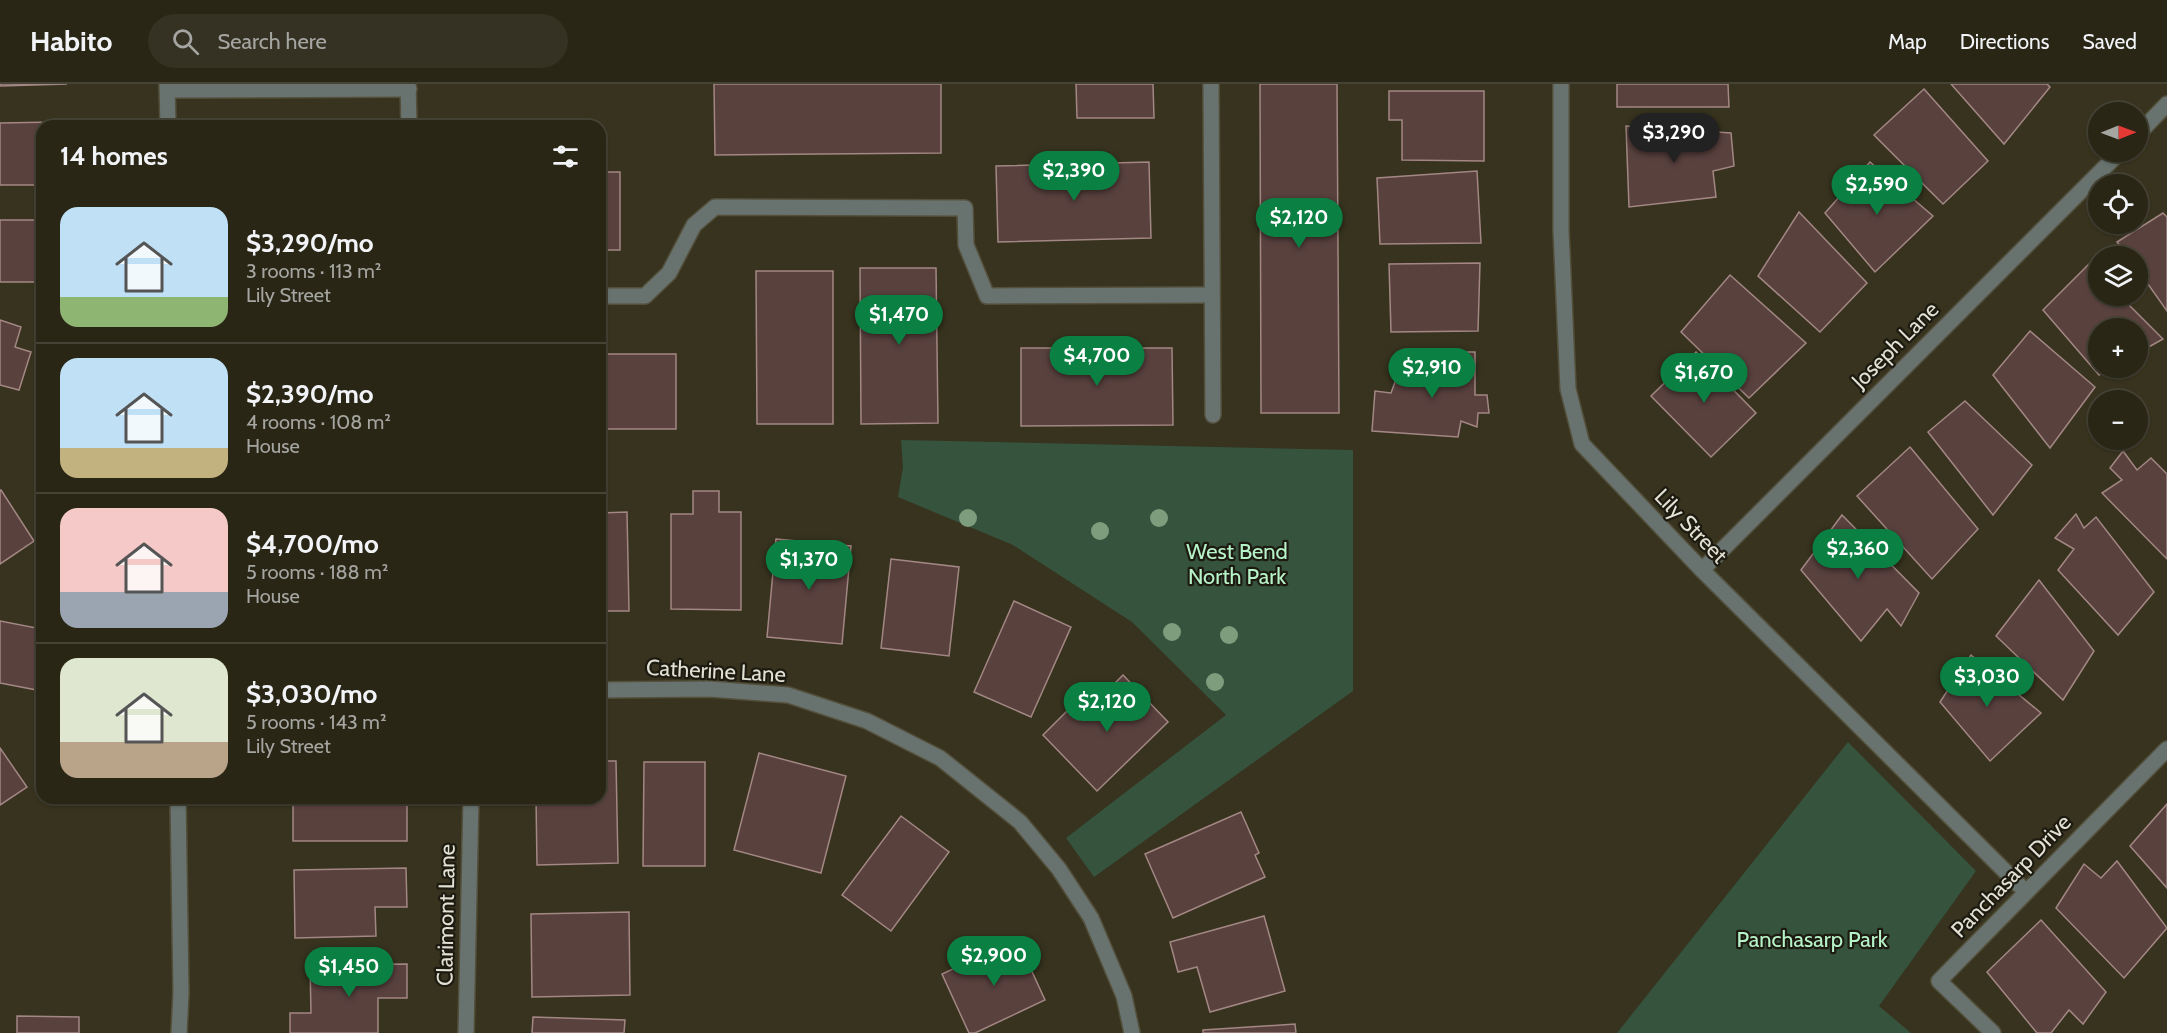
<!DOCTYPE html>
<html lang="en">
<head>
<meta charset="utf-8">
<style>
	body { margin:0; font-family:Cabin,sans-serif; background:#353223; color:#f1f3f6; height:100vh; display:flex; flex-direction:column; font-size:22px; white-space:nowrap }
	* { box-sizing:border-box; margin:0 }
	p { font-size:20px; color:#a5a5a1 }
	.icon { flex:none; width:33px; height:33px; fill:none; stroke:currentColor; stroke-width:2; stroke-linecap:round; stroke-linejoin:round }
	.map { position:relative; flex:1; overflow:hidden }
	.details { position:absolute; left:36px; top:36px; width:570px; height:684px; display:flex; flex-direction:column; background:#292616; border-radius:18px; box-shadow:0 2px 4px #0004,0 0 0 2px #454335 }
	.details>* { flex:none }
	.needle { width:39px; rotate:89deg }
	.tools { position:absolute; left:2088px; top:18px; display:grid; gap:12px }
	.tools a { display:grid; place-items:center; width:60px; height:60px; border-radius:50%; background:#292616; box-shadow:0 2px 4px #0004,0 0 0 2px #454335; font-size:30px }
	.price { position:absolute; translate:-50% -51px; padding:0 14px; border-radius:21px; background:#0b8043; color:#fff; font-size:20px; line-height:39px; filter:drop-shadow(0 2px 3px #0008) }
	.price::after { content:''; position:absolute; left:50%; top:36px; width:18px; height:14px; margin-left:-9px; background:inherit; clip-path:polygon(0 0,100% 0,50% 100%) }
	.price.on { background:#222; color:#fff }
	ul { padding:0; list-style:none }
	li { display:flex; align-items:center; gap:18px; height:150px; padding:0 24px }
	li+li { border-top:2px solid #454335 }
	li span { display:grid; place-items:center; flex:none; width:168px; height:120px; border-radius:18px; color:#555 }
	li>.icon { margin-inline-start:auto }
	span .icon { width:72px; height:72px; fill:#fffc; stroke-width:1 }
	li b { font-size:26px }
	h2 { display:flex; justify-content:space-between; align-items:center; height:72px; padding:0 24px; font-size:26px }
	header { display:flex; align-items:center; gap:36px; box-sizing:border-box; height:84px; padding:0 30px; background:#292616; border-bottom:2px solid #454335 }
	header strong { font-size:28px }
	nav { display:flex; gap:33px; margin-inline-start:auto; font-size:21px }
	.search { width:420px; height:54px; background:#353223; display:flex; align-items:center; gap:15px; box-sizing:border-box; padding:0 21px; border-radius:33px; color:#a5a5a1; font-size:22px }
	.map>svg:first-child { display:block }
	.green { fill:#36533e }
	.building { fill:#59413e; stroke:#a38784; stroke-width:1.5 }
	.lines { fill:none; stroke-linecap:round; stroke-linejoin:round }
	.minor-casing { stroke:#534f3b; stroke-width:18 }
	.minor { stroke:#68736f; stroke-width:15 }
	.tree { fill:#7d9d7c }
	.labels { text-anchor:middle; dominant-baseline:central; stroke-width:4.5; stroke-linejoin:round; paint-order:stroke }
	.street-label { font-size:22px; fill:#e3e1d4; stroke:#1d1b11 }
	.park-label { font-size:22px; fill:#b7f3c8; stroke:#1d1b11 }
</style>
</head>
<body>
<header>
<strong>Habito</strong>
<div class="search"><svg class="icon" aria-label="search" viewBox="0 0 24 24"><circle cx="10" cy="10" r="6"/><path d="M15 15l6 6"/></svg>Search here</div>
<nav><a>Map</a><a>Directions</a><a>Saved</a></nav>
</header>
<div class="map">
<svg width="2167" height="949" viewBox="0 0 2167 949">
	<rect width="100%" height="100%" fill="#37331e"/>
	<g class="green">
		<path d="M901,356L1353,366V607L1094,793L1066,754L1226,631L1132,538L1013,461L898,413L903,383Z"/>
		<path d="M1848,658L1976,787L1879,922L1911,949H1617Z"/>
	</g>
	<g class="building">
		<path d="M0,0H67L0,2Z"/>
		<path d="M714,0H941V69L715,71Z"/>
		<path d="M1076,0H1153L1154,34H1077Z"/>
		<path d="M1260,0H1337L1339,329H1261Z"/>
		<path d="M1617,0H1728L1729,23H1617Z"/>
		<path d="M1951,0H2047L2050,3L2004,60Z"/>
		<path d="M1924,5L1988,77L1943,120L1874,51Z"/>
		<path d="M1389,7H1484V77L1402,76V36H1389Z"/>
		<path d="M53,38V42H42V101H0V39Z"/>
		<path d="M1626,42L1731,49L1734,82L1713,87L1716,113L1629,123Z"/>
		<path d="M1149,78L1151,154L998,158L996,82Z"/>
		<path d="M1870,78L1933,132L1875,188L1825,129Z"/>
		<path d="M1477,87L1481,159L1380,160L1377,94Z"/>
		<rect x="600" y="88" width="20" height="78"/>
		<path d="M1799,128L1867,199L1820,248L1758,192Z"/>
		<path d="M2163,129L2167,133V227L2138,186V172H2128L2117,158Z"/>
		<path d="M0,136H36L38,198H0Z"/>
		<path d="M1480,179L1478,247L1391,248L1389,180Z"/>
		<path d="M2089,180L2098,189V212H2120L2163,255L2138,269V244H2098V284H2112L2099,291L2043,226Z"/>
		<path d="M860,184H936L938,339L861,340Z"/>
		<path d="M756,187H833V340H757Z"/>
		<path d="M1730,191L1806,259L1749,314L1681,248Z"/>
		<path d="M0,236L21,243L15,263L31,268L19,306L0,301Z"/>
		<path d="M2030,247L2095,303L2050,364L1993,291Z"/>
		<path d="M1021,264H1172L1173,341L1021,342Z"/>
		<path d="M1436,268H1475V311H1487L1489,329H1478L1477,343L1461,337L1458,353L1372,347L1375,307L1391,309L1401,282L1437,286Z"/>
		<path d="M1696,268L1756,329L1711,373L1651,312Z"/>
		<rect x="600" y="270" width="76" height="75"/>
		<path d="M1965,317L2032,381L1993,431L1928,348Z"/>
		<path d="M1910,363L1978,445L1932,495L1857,412Z"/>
		<path d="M2123,367L2137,386L2151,374L2167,390V475L2102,409L2122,396L2110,384Z"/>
		<path d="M1,406L34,457L0,480V406Z"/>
		<path d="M693,407H719V428H741V526L671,525V430H693Z"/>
		<path d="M627,428L629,527H600V429Z"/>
		<path d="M2076,430L2084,444L2096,433L2154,508L2118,551L2058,486L2074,465L2055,454Z"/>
		<path d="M1842,431L1919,509L1901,542L1887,525L1861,557L1801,486Z"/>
		<path d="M776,455L851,462L842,560L767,553Z"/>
		<path d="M891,475L959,483L949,572L881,564Z"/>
		<path d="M2039,496L2094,567L2063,616L1996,552Z"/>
		<path d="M1014,517L1071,543L1031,633L974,608Z"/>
		<path d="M0,537L42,545V607L0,599Z"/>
		<path d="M1971,571L2041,629L1990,677L1940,618Z"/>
		<path d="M1123,591L1168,638L1097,707L1043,651L1068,626L1078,636Z"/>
		<path d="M0,664L27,703L0,721Z"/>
		<path d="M759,669L846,692L821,789L734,766Z"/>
		<path d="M600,677H616L618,779L537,781L536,714H600Z"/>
		<path d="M644,678H705V782H643Z"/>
		<path d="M293,714H393V718H407V757H293Z"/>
		<path d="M2167,720V804L2130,762Z"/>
		<path d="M1241,728L1259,769L1255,771L1265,793L1173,834L1145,770Z"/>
		<path d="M901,732L949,768L891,847L842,811Z"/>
		<path d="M2117,777L2167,844L2124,894L2056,824L2084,780L2101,794Z"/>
		<path d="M406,784L407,823H375L376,852L295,854L294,786Z"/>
		<path d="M629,828L630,911L532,913L531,830Z"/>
		<path d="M1264,832L1285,907L1210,928L1197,883L1178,888L1170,858Z"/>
		<path d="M2041,836L2106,908L2083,940L2069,926L2051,949H2037L1987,888Z"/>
		<path d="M1017,855L1045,916L975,949H969L942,890Z"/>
		<path d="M407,880V914H378V949H290V929H311L310,881Z"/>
		<path d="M17,932L79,933V949H17Z"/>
		<path d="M533,933L625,936L624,949H532Z"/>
		<path d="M1295,940L1296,949H1203V946Z"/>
	</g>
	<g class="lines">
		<defs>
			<g id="minor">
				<path d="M167,0L168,42"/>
				<path d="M408,0L409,42"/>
				<path d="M1211,0L1213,331"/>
				<path d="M1561,0V146L1568,305L1582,360L1702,486L2026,808"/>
				<path d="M168,6L409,5"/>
				<path d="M2138,50L2167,20"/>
				<path d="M600,212H645L669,189L694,141L715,123L965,124L966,161L987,212L1212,211"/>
				<path d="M1702,486L2120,68"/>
				<path d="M600,606L710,605L788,611L867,637L940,674L1020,738L1059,785L1091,834L1124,912L1132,949"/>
				<path d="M178,714L181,909L179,949"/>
				<path d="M466,949L471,714"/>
				<path d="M1993,949L1939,897L2167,665"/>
			</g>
		</defs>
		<use href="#minor" class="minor-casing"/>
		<use href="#minor" class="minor"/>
	</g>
	<g class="tree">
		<circle cx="968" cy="434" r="9"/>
		<circle cx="1159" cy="434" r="9"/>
		<circle cx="1100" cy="447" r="9"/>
		<circle cx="1172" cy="548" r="9"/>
		<circle cx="1229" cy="551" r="9"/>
		<circle cx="1215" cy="598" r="9"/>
	</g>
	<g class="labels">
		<g class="street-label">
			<text transform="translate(1895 261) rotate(-45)">Joseph Lane</text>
			<text transform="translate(1691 442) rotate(46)">Lily Street</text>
			<text transform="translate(716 587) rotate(3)">Catherine Lane</text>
			<text transform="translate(2011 792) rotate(-46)">Panchasarp Drive</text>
			<text transform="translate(446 831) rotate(-89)">Clarimont Lane</text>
		</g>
		<g class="park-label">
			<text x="1237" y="467">West Bend<tspan x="1237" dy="25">North Park</tspan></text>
			<text x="1812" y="855">Panchasarp Park</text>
		</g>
	</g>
</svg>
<div class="tools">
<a><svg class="needle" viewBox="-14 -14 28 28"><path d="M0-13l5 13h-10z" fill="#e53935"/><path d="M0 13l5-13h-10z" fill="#a5a5a1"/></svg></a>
<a><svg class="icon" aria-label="locate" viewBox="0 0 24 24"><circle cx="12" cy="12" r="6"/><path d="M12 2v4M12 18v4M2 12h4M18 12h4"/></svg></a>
<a><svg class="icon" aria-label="layers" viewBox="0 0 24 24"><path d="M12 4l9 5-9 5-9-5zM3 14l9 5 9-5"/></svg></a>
<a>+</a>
<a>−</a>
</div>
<b class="price on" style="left:1674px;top:80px">$3,290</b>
<b class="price" style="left:1074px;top:118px">$2,390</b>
<b class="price" style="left:1877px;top:132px">$2,590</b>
<b class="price" style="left:1299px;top:165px">$2,120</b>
<b class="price" style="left:899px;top:262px">$1,470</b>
<b class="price" style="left:1097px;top:303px">$4,700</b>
<b class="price" style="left:1432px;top:315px">$2,910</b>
<b class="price" style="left:1704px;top:320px">$1,670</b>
<b class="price" style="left:1858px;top:496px">$2,360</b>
<b class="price" style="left:809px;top:507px">$1,370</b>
<b class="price" style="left:1987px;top:624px">$3,030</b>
<b class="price" style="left:1107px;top:649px">$2,120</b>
<b class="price" style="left:994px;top:903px">$2,900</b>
<b class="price" style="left:349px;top:914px">$1,450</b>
<section class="details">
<h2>14 homes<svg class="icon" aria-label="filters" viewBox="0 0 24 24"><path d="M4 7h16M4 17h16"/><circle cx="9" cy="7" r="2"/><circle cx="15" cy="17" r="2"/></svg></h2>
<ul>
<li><span style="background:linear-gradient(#bfe0f5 75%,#8fb573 0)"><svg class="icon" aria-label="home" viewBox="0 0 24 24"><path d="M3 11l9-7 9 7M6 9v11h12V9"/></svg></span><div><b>$3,290/mo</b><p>3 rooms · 113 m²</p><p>Lily Street</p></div></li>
<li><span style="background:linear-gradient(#bfe0f5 75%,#c2b280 0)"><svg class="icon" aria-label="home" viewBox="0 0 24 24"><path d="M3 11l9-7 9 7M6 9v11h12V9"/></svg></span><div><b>$2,390/mo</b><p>4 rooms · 108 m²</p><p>House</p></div></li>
<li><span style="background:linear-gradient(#f6c9c9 70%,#9aa5b1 0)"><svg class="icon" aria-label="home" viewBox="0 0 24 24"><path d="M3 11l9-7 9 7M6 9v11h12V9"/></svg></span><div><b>$4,700/mo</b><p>5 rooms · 188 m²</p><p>House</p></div></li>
<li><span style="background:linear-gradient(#dfe7d0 70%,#b9a48a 0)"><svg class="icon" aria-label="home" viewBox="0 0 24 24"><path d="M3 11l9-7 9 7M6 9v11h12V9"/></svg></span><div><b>$3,030/mo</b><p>5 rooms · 143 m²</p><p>Lily Street</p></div></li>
</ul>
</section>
</div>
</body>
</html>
